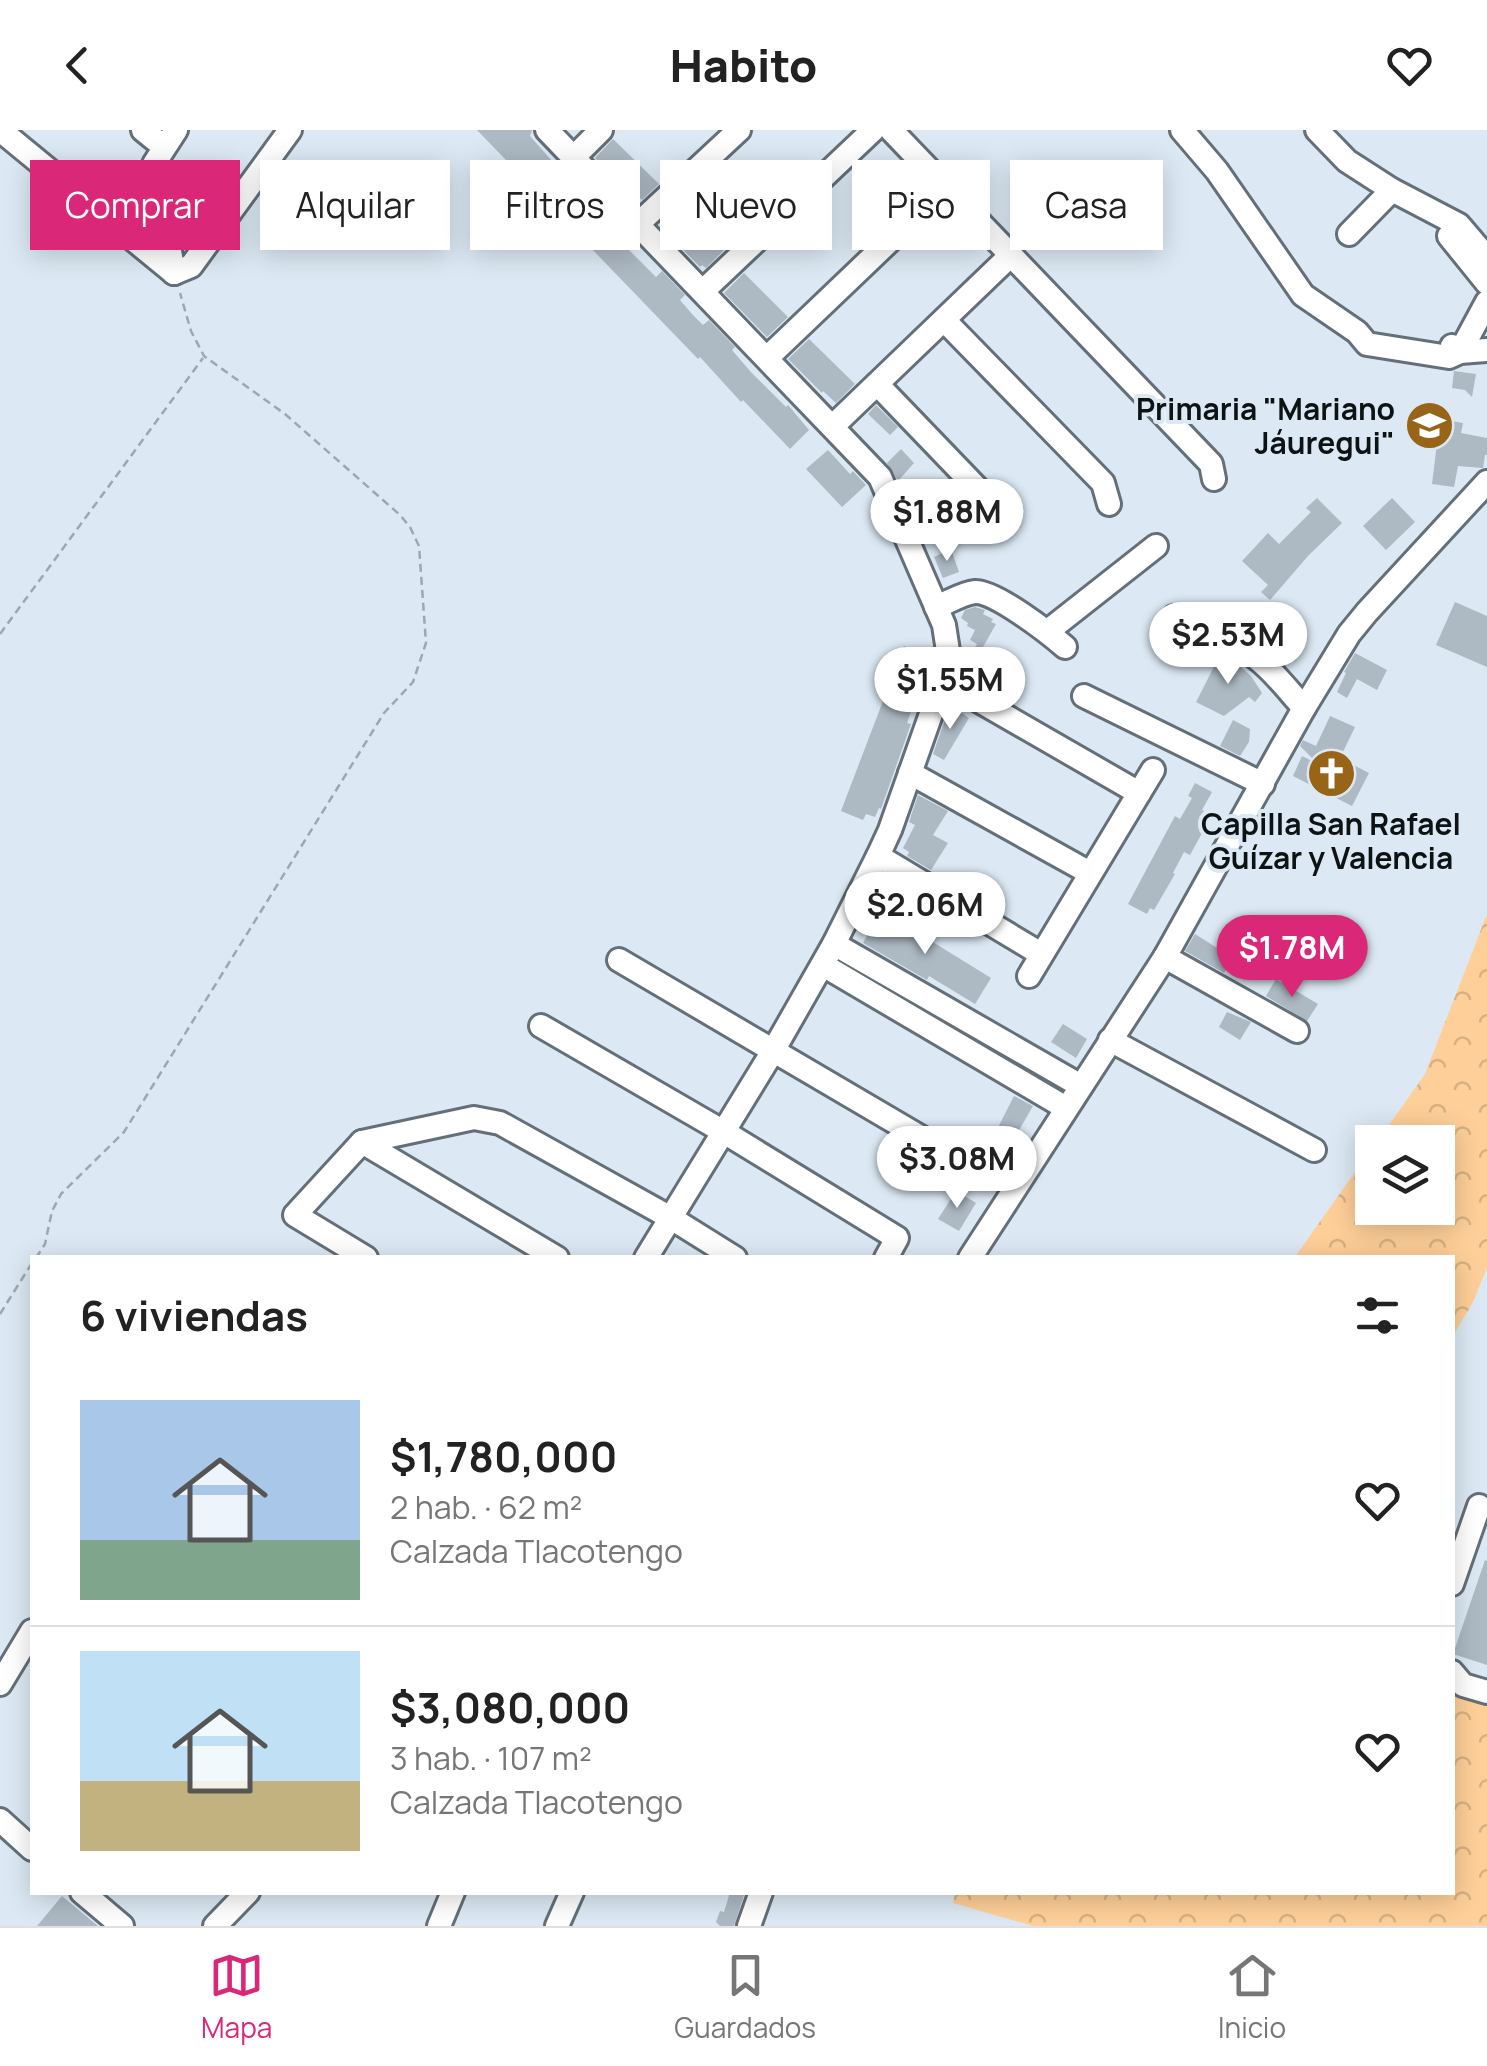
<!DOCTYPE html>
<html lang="es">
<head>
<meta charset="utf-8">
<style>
	body { margin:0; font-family:Manrope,sans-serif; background:#f2f2f2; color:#222; height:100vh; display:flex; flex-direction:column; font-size:38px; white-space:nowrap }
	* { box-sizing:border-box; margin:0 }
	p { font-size:32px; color:#767676 }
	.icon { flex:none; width:55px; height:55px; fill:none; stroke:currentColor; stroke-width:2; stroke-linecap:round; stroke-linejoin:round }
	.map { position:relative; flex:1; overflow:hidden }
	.panel { position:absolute; left:30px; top:1125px; width:1425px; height:640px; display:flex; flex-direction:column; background:#fff; border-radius:0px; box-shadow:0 5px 25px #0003 }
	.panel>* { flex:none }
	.hud { position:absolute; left:30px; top:30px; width:1428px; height:90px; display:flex; gap:20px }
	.tools { position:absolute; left:1355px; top:995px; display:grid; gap:20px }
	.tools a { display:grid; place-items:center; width:100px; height:100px; border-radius:0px; background:#fff; box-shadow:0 5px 25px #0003; font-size:50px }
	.price { position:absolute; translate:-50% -85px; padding:0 22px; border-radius:35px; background:#fff; color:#222; font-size:32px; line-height:65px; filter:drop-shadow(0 2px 5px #0008) }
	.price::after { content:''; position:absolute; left:50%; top:60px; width:30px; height:22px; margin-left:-15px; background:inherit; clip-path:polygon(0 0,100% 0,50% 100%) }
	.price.current { background:#db2777; color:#fff }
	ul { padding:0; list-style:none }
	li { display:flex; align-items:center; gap:30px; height:250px; padding:0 50px }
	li+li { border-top:2px solid #e0e0e0 }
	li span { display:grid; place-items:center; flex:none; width:280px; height:200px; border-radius:0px; color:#555 }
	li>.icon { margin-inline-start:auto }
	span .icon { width:120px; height:120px; fill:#fffc; stroke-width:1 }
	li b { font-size:42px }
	h2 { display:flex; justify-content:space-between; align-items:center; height:120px; padding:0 50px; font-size:42px }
	.chip { padding:0 35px; border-radius:0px; background:#fff; box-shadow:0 5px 25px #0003; font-size:35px; line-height:90px }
	.chip.current { background:#db2777; color:#fff }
	header { display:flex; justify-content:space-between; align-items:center; height:130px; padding:0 50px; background:#fff; font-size:45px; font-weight:800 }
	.tab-bar { display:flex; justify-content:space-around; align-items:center; height:140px; border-top:2px solid #e0e0e0; background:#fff; font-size:28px; color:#767676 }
	.tab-bar a { display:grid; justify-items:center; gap:5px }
	.tab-bar .current { color:#db2777 }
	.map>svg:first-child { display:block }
	.forest { fill:url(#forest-crowns) }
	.building { fill:#adb9c3 }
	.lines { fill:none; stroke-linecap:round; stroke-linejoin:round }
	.minor-casing { stroke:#646f78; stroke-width:28 }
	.path { stroke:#9ca7af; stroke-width:2.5; stroke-dasharray:8 5; stroke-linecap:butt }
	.minor { stroke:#fff; stroke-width:22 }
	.labels { text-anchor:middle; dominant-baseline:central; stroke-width:8; stroke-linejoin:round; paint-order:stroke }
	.poi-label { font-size:30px; font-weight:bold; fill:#0d1215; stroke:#dce9f4; text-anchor:end }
</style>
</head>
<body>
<header><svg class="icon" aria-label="back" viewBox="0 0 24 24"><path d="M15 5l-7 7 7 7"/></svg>Habito<svg class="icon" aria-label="heart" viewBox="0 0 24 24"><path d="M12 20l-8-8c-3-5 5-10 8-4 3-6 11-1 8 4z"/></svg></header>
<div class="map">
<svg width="1487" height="1796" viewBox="0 0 1487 1796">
	<defs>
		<pattern id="forest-crowns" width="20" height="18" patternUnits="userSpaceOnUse" patternTransform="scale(2.5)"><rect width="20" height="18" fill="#fecf98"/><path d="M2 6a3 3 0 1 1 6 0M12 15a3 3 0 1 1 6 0" fill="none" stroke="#d8b182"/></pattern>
	</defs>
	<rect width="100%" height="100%" fill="#dce9f4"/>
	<g class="forest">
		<path d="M1487,784V1138L1473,1172L1453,1206L1452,1128L1295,1127L1372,1018V1078H1438V1012H1377L1425,944Z"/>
		<path d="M1453,1563L1487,1575V1796H1033L953,1773L955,1762H1452Z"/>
	</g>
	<g class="building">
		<path d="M477,0H532L530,6L559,39L569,45L581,57L579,59L586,66L582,70L625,112L623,114L656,147L662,141L685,165L680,170L692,184L703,195L709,190L735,217L732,220L750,241L786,277L788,275L809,300L790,319L743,270L741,272L700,227L698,229Z"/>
		<path d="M613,9L659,54L642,70L640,68L636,71L595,28Z"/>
		<path d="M681,75L724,120L706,138L702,135L700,137L661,97L664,93L663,91Z"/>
		<path d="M744,143L788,187L767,207L724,163Z"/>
		<path d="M809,209L855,254L836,273L823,261L822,263L788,229Z"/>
		<path d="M1454,241L1476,244L1472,267L1465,260L1452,258Z"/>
		<path d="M876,275L898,297L890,305L868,284Z"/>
		<path d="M1440,289L1463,293L1461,303L1487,308V325H1485L1483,338L1458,336L1454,357L1432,354Z"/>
		<path d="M901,319L914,333L898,351L887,333Z"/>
		<path d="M828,320L850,344L853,341L866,355L842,377L806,339Z"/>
		<path d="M1317,368L1342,393L1308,426L1270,470L1261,462L1268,455L1242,431L1268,403L1279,414L1311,382L1306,378Z"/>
		<path d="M1392,368L1415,392L1386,420L1363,396Z"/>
		<path d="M951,419L959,442L943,448L934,427Z"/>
		<path d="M1455,472L1487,486V537L1436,515Z"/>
		<path d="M975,477L985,480L983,484L993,489L991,492L996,494L983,517L991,522L974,551L961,543L977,514L970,510L975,500L967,496L968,493L961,488L965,480Z"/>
		<path d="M1279,491L1293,503L1276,525L1261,513Z"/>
		<path d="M904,516L931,526L925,543L928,546L920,571L915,570L907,593L911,594L881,679L879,678L875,687L866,684L863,690L841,681Z"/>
		<path d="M1355,523L1387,540L1377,560L1357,549L1347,568L1337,562L1346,543L1344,542Z"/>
		<path d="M1220,525L1234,531L1251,546L1262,563L1255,572L1249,567L1224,586L1196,572Z"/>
		<path d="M950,575L969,588L944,630L933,624Z"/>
		<path d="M1330,586L1355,597L1340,628L1369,643L1352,676L1293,646L1302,626L1318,634L1300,616L1303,610L1316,616Z"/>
		<path d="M1233,590L1250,599L1249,612L1240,626L1220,616Z"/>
		<path d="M1195,653L1212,662L1202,680L1212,685L1190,725L1184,722L1173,743L1175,744L1154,780L1150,778L1147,784L1128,774L1175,686L1180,689L1192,668L1188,666Z"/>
		<path d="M918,665L948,681L933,705L948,713L931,740L907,726L909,722L903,718L915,695L909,692Z"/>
		<path d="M884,747L903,758L888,784L871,774Z"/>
		<path d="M881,780L991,848L975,874L929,846L927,850L863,813Z"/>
		<path d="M1195,804L1233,828L1224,843L1185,821Z"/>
		<path d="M1276,849L1318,874L1307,891L1266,866Z"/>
		<path d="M1227,882L1251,892L1240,910L1219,897Z"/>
		<path d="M1063,894L1087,909L1076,928L1051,912Z"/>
		<path d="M1014,966L1033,976L1002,1030L986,1021Z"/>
		<path d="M956,1061L976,1073L959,1101L938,1089Z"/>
		<path d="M1485,1430L1487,1431V1535L1453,1524Z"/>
		<path d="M730,1762H745L734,1796H720L716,1792L720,1781L724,1782Z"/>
		<path d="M62,1766L98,1796H37Z"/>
	</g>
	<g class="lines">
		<defs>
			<g id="minor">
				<path d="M0,0L174,143"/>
				<path d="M143,0L164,17"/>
				<path d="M547,0L880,347L944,495L948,521L943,550L890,700L878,726L834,814L773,921L646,1128"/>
				<path d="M891,0L1211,334L1214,349"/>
				<path d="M1182,0L1217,41L1303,165L1357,202L1367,214L1449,227L1460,222L1487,220"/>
				<path d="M1317,0L1347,31L1392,60L1459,95L1487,128"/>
				<path d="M574,27L601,0"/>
				<path d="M639,93L739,0"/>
				<path d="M1349,104L1392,60"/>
				<path d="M1449,106L1487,153"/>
				<path d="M174,143L191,136L290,0"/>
				<path d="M174,143L154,34L176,0"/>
				<path d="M703,161L873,0"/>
				<path d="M944,190L1103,353L1109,374"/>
				<path d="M1452,216L1460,222L1487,172"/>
				<path d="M767,228L946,57"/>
				<path d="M877,254L977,358L978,377"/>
				<path d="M833,296L1011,125"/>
				<path d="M936,477C947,473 963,463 975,462C995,461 1049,503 1065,517"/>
				<path d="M1174,487C1195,501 1218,506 1240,517C1266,531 1285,557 1304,578"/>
				<path d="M1048,501L1156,416"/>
				<path d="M943,550L1139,663"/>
				<path d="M1084,566L1263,654"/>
				<path d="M910,643L1090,743"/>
				<path d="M878,726L1041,824"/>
				<path d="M834,814L1081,956"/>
				<path d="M1165,827L1297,901"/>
				<path d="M619,830L934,1015"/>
				<path d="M823,835L1066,978"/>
				<path d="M1029,846L1153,640"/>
				<path d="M541,896L724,1002L897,1108L886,1128"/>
				<path d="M1110,910L1314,1020"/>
				<path d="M362,1012L557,1128"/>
				<path d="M366,1128L295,1085L362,1012L474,988L500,993L671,1088L735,1128"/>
				<path d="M970,1128L1165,827L1304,578L1349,504L1367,482L1487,352"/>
				<path d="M1452,1454L1479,1376"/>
				<path d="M1452,1542L1463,1555L1487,1562"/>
				<path d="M0,1554L32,1501"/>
				<path d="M0,1690L32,1719"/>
				<path d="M82,1762L122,1796"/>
				<path d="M215,1796L248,1762"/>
				<path d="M439,1796L453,1762"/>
				<path d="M557,1796L572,1762"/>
				<path d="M749,1796L761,1762"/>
			</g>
		</defs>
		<use href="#minor" class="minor-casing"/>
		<g class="path">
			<path d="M0,504L203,228"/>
			<path d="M36,1128L45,1114L52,1081L61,1064L124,1002L384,583L413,552L426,513L419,416L410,397L400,385L285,284L204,226L191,201L180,163"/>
			<path d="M0,1184L32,1133"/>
		</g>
		<use href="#minor" class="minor"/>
	</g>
	<defs>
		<symbol id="school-disc" viewBox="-11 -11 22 22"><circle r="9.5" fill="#976418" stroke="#dce9f4"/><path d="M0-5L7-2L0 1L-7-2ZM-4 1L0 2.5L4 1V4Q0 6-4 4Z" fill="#fff"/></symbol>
		<symbol id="church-disc" viewBox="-11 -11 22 22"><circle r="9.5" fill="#976418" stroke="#dce9f4"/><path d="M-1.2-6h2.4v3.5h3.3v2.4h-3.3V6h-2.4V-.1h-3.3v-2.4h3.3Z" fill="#fff"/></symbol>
	</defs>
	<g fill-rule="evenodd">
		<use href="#school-disc" x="1402" y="268" width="55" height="55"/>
		<use href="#church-disc" x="1304" y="616" width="55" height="55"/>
	</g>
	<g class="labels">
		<g class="poi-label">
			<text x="1395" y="278">Primaria "Mariano<tspan x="1395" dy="34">Jáuregui"</tspan></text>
			<text x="1331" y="693" text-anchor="middle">Capilla San Rafael<tspan x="1331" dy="34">Guízar y Valencia</tspan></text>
		</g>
	</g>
</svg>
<div class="tools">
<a><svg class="icon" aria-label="layers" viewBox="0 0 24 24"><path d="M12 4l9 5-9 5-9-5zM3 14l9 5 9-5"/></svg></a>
</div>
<b class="price" style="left:947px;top:434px">$1.88M</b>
<b class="price" style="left:1228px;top:557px">$2.53M</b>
<b class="price" style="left:950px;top:602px">$1.55M</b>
<b class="price" style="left:925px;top:827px">$2.06M</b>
<b class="price current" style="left:1292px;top:870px">$1.78M</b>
<b class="price" style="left:957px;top:1081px">$3.08M</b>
<div class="hud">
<a class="chip current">Comprar</a>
<a class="chip">Alquilar</a>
<a class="chip">Filtros</a>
<a class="chip">Nuevo</a>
<a class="chip">Piso</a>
<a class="chip">Casa</a>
</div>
<section class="panel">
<h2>6 viviendas<svg class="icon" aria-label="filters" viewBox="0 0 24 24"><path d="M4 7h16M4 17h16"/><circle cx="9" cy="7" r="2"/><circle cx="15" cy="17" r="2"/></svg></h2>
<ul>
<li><span style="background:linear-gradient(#a9c7e8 70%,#7fa58c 0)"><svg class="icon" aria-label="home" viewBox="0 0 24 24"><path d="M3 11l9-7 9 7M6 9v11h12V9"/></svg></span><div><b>$1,780,000</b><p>2 hab. · 62 m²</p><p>Calzada Tlacotengo</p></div><svg class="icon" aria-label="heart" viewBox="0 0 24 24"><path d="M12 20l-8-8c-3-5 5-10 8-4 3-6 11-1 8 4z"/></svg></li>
<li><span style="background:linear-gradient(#bfe0f5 65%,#c2b280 0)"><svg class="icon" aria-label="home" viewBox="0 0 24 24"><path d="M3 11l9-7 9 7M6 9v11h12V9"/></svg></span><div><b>$3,080,000</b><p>3 hab. · 107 m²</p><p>Calzada Tlacotengo</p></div><svg class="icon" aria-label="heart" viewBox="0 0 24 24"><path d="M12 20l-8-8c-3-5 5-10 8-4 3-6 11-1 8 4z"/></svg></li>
</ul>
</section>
</div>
<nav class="tab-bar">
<a class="current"><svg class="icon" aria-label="map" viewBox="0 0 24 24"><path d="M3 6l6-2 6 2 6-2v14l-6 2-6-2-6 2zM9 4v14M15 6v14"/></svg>Mapa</a>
<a><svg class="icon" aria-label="saved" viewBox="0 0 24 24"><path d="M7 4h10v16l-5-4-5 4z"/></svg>Guardados</a>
<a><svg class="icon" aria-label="home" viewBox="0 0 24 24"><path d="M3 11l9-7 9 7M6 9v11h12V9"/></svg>Inicio</a>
</nav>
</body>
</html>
